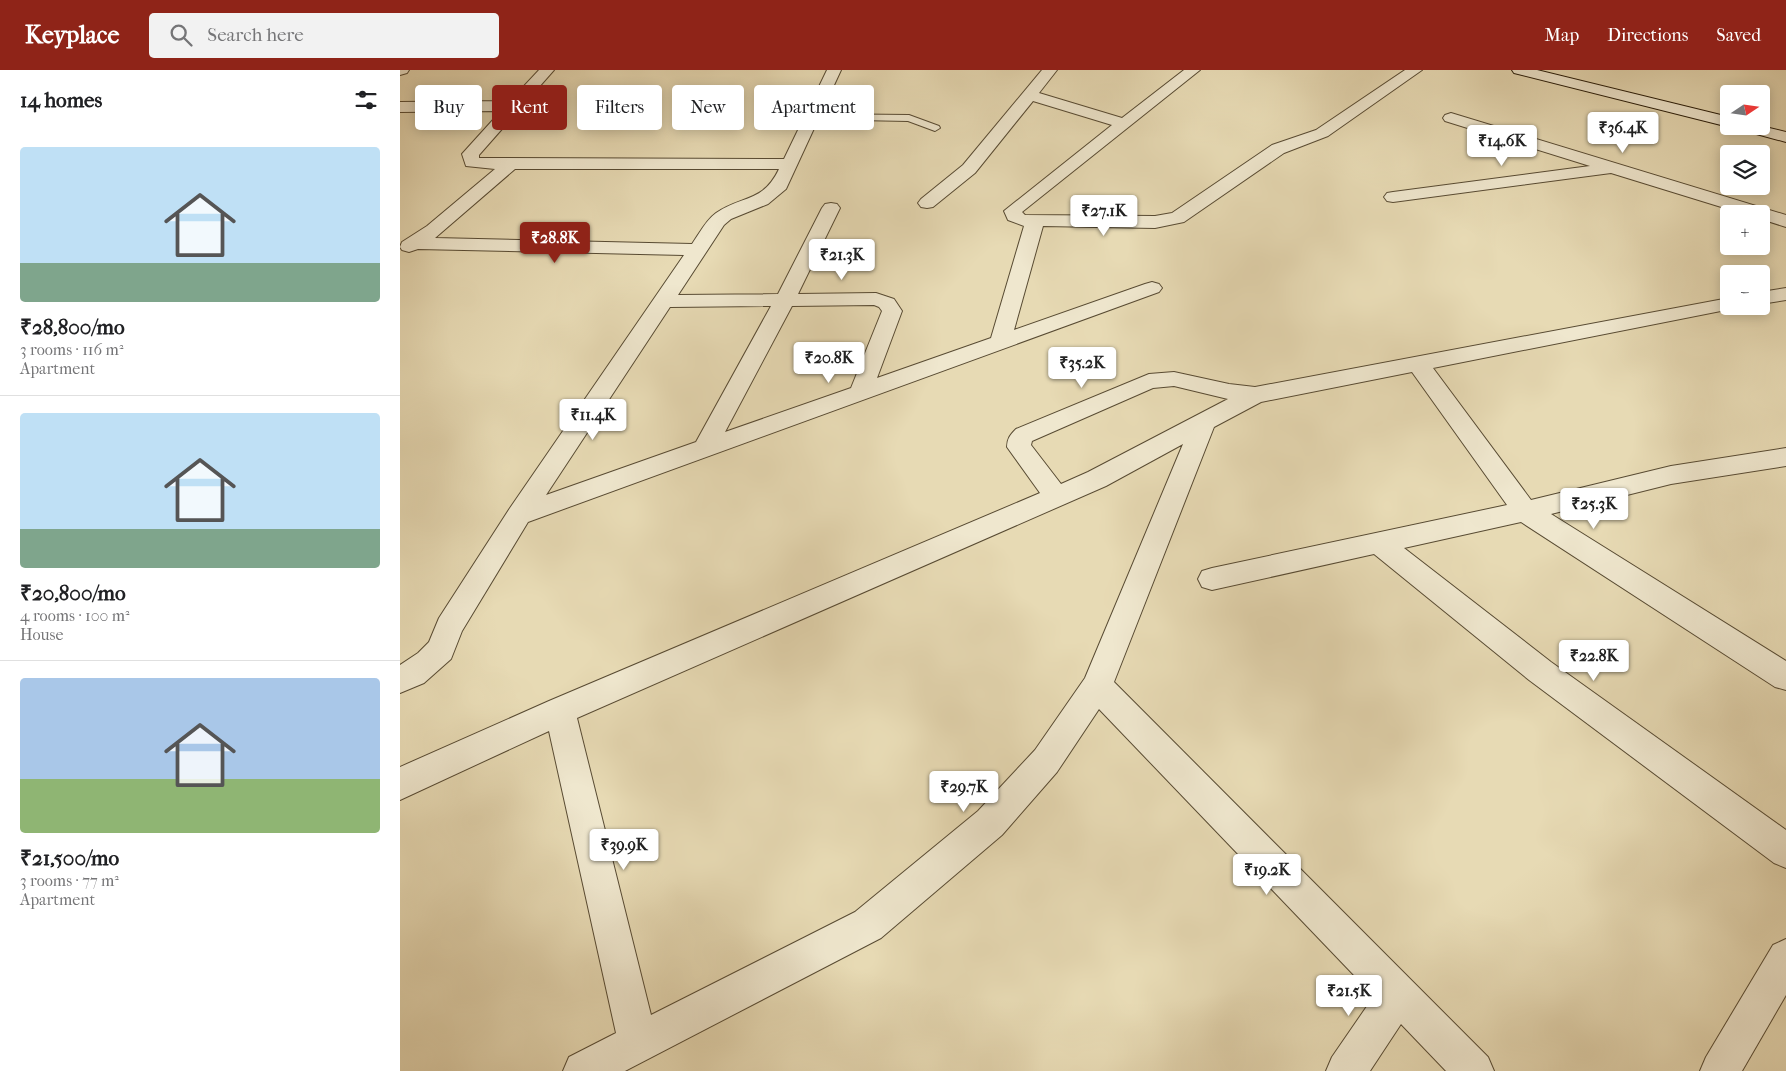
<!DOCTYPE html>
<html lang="en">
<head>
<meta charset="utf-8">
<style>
	body { margin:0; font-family:"IM FELL French Canon",serif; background:#f2f2f2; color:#202124; height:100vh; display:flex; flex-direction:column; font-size:19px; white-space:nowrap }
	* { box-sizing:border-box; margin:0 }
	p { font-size:16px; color:#757577 }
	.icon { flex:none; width:28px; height:28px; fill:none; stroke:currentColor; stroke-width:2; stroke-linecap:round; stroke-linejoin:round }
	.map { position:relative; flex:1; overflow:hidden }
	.drawer { display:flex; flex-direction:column; background:#fff; width:400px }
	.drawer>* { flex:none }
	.hud { position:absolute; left:15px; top:15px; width:475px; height:45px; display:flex; gap:10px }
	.needle { width:32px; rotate:77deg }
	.fabs { position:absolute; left:1320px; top:15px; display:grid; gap:10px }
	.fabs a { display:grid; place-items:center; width:50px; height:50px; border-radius:5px; background:#fff; box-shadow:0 2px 12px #0003; font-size:25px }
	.price { position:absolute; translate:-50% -42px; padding:0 11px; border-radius:5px; background:#fff; color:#222; font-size:16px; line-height:32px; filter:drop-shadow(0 1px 2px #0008) }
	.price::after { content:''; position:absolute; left:50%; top:30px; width:15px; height:11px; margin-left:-8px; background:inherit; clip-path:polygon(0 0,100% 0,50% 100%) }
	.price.current { background:#8f2418; color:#fff }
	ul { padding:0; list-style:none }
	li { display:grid; align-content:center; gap:10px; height:265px; padding:0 20px }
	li+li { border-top:1px solid #e0e0e0 }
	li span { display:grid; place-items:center; height:155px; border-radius:5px; color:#555 }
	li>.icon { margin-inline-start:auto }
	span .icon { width:90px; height:90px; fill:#fffc; stroke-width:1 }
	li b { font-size:21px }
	h2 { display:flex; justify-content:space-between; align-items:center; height:60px; padding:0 20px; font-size:21px }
	.chip { padding:0 18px; border-radius:5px; background:#fff; box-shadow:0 2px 12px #0003; font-size:18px; line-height:45px }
	.chip.current { background:#8f2418; color:#fff }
	header { display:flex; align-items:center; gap:30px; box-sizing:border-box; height:70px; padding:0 25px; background:#8f2418; color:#fff }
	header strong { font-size:24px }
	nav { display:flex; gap:28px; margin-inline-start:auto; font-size:18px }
	.search { width:350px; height:45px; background:#f2f2f2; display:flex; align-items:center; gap:12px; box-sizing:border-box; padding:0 18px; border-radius:5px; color:#757577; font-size:19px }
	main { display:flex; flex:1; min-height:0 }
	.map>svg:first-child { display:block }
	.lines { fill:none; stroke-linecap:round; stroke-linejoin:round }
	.lane-casing { stroke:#584b33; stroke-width:2 }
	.street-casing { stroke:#584b33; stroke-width:2 }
	.secondary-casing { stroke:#281b08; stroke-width:2 }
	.lane { fill:#efe7ce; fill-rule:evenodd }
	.street { fill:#efe7ce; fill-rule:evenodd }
	.secondary { fill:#efe7ce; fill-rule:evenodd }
</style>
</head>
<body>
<header>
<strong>Keyplace</strong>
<div class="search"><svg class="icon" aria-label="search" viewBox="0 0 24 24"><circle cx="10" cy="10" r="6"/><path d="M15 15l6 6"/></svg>Search here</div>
<nav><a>Map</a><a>Directions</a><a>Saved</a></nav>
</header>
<main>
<section class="drawer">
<h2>14 homes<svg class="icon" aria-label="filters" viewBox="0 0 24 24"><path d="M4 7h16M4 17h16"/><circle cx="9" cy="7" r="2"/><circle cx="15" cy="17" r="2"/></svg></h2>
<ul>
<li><span style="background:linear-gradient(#bfe0f5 75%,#7fa58c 0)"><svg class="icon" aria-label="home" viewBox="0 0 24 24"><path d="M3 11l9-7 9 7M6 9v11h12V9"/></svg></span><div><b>₹28,800/mo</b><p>3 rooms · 116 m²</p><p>Apartment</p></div></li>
<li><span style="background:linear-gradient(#bfe0f5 75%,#7fa58c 0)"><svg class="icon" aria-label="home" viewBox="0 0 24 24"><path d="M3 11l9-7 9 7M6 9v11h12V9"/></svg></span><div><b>₹20,800/mo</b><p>4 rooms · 100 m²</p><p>House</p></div></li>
<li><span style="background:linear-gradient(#a9c7e8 65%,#8fb573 0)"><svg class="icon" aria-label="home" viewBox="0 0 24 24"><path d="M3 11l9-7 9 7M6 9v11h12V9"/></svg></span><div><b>₹21,500/mo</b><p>3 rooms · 77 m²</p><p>Apartment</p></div></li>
</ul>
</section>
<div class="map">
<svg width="1386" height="1001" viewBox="0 0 1386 1001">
	<rect width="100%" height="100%" fill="#e7dab4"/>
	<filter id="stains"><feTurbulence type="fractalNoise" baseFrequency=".004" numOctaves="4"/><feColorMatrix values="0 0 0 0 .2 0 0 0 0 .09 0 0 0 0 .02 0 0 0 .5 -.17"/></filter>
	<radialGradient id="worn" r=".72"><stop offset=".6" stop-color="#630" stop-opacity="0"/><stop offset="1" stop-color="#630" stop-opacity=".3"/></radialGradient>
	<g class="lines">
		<defs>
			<path id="lane" d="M411,44L509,45L539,56L540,58L535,61L508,51L407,49L406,47Z"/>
			<g id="street">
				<path d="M0,0H9L7,3L0,5Z"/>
				<path d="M139,0H154L79,85V88L384,89L427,0H441L386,119L368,134L331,149L324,155L278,225L378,224L422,138L425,134L431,133L437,134L440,138L398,224L476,223L494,229L502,241L477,308L591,268L624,156L608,150L604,141L712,55L633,31L575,103L533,137L527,138L521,137L518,133L521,129L563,95L642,0H657L639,23L722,48L784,0H800L622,142L625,145L755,146L772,143L872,75L916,60L1005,0H1022L928,66L884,83L784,152L755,158L643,156L614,260L745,214L752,212L759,214L762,218L759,222L128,452L62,561L51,589L24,613L0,623V595L18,583L29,572L39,548L110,438L284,185L18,179L9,182L2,180L0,177L2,172L27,156L95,99L66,96L62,84L101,41L0,42V32L110,31ZM115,99H379C363,133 342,125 316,143C306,150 299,164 292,174L35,168ZM474,235L479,237L482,241L451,318L325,362L392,236ZM371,236L296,372L146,425L270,237Z"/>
				<path d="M1051,43L1386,145V157L1361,149V144H1344L1211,103L993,132L987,131L984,127L987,123L993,122L1190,96L1045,51L1043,48L1045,45Z"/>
				<path d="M1386,218V230L1361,234V222Z"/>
				<path d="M1329,228V236H1338L1336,238L1033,298L1131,430L1271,396L1386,378V396L1271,414L1151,444L1386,591V620L1375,617L1121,452L1004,478L1151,592L1386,760V798L1374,793L1129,610L974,484L812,520L802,517L798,509L802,501L812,498L1107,435L1012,302L861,332L814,357L714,612L1088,987L1094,1001H1046L1001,954L970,1001H926L932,987L974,926L699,639L657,702L602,765L481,868L225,1001H163L169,987L216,963L149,661L0,730V697L149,631L640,423L607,377C607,369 610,365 616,359L749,304L774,302L829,314L855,317ZM774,316L828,329L688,402L661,414L631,375L632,371L753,318ZM783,374L685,608L635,680L578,741L455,842L251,945L177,648L706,416Z"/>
				<path d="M1386,869V925L1342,1001H1300L1306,987L1373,875Z"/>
			</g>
			<g id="secondary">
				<path d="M1112,0H1137L1329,47V56H1331L1329,57L1114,3Z"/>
				<path d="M1336,56H1361L1386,62V72L1338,59Z"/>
			</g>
		</defs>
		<use href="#lane" class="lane-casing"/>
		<use href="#street" class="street-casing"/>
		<use href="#secondary" class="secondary-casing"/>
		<use href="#lane" class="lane"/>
		<use href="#street" class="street"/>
		<use href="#secondary" class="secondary"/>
	</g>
	<rect width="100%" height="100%" filter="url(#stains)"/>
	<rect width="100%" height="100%" fill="url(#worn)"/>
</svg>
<div class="fabs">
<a><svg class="needle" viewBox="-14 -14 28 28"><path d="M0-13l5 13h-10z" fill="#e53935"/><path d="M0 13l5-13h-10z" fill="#757577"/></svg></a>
<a><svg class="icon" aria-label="layers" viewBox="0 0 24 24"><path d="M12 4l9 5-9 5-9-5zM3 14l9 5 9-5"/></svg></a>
<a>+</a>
<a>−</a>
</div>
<b class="price" style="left:1223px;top:84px">₹36.4K</b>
<b class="price" style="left:1102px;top:97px">₹14.6K</b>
<b class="price" style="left:704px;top:167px">₹27.1K</b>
<b class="price current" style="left:155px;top:194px">₹28.8K</b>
<b class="price" style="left:442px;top:211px">₹21.3K</b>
<b class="price" style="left:429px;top:314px">₹20.8K</b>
<b class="price" style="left:682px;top:319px">₹35.2K</b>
<b class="price" style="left:193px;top:371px">₹11.4K</b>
<b class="price" style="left:1194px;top:460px">₹25.3K</b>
<b class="price" style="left:1194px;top:612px">₹22.8K</b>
<b class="price" style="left:564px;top:743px">₹29.7K</b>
<b class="price" style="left:224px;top:801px">₹39.9K</b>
<b class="price" style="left:867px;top:826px">₹19.2K</b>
<b class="price" style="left:949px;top:947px">₹21.5K</b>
<div class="hud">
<a class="chip">Buy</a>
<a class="chip current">Rent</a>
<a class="chip">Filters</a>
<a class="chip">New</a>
<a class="chip">Apartment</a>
</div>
</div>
</main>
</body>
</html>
